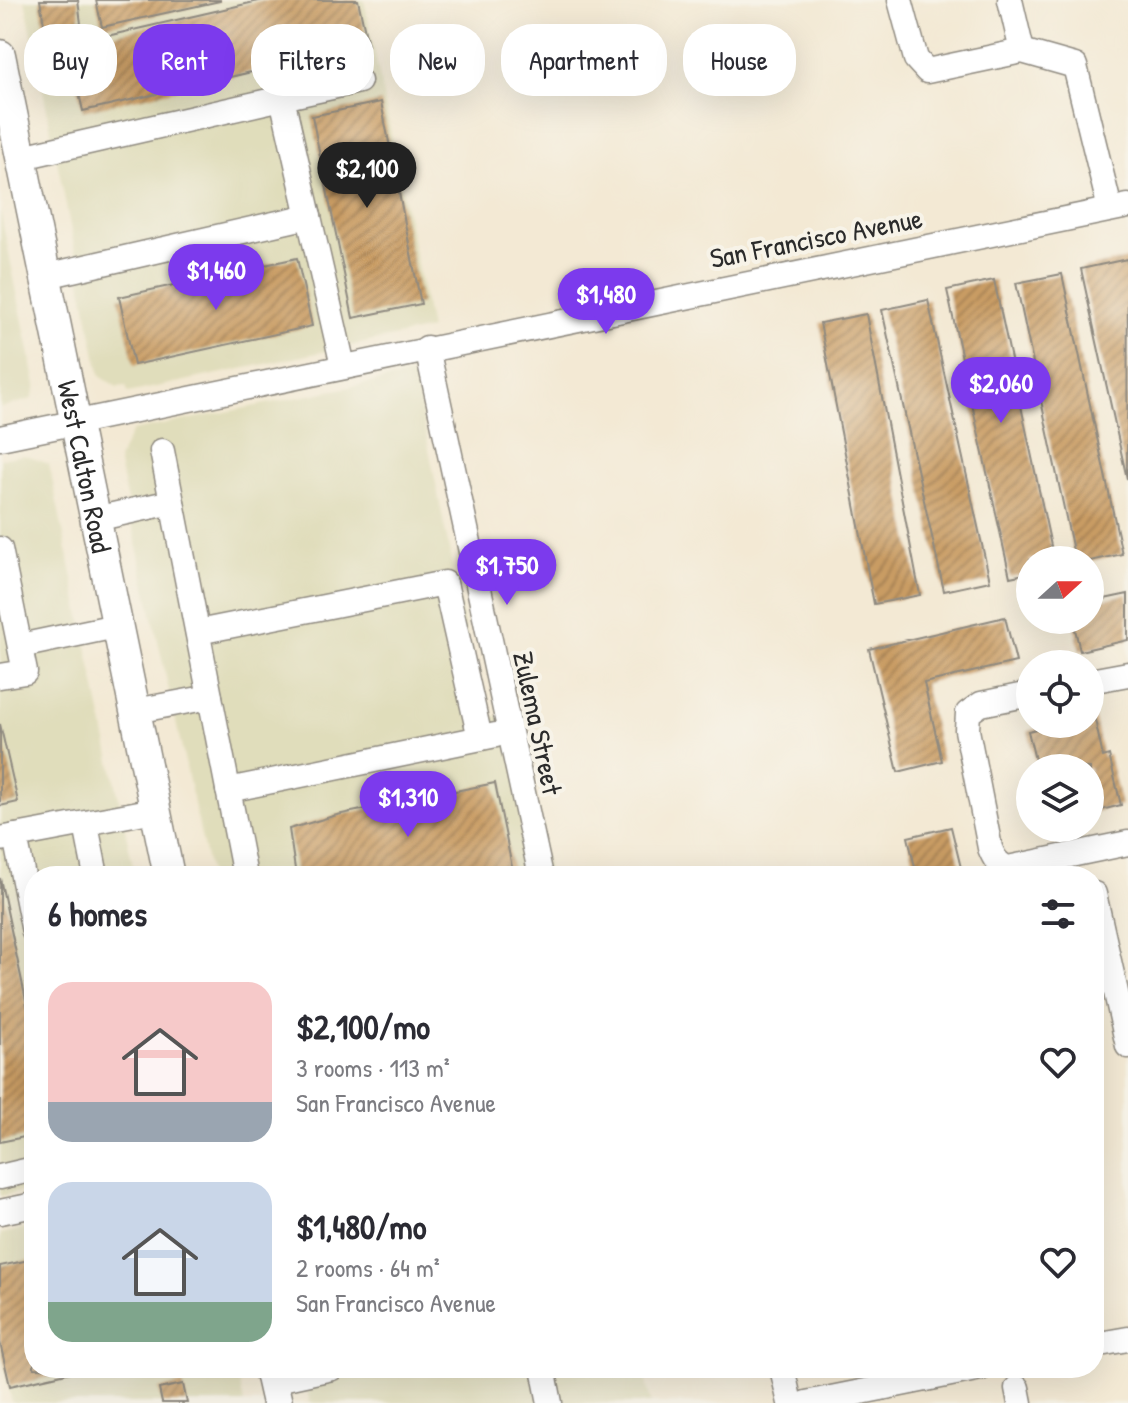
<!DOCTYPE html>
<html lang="en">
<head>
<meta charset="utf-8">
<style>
	body { margin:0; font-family:"Patrick Hand",sans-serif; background:#f2f2f3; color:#2b2b33; height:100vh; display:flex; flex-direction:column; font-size:30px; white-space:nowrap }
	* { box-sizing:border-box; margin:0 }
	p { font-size:26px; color:#7c7c81 }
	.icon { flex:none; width:44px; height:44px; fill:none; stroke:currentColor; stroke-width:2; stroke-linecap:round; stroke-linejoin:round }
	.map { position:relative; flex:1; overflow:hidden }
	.drawer { position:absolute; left:24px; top:866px; width:1080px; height:512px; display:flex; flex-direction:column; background:#fff; border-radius:32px; box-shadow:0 8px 32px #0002 }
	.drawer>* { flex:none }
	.top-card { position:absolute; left:24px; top:24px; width:1080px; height:72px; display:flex; gap:16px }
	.needle { width:52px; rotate:69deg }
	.tools { position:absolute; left:1016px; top:546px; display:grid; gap:16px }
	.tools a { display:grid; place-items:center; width:88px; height:88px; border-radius:50%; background:#fff; box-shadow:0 8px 32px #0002; font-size:40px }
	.price { position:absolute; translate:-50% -68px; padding:0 18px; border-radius:28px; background:#7c3aed; color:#fff; font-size:26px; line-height:52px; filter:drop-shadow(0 2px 4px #0008) }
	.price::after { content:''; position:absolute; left:50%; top:48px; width:24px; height:18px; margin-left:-12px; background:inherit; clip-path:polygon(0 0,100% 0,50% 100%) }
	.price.current { background:#222; color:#fff }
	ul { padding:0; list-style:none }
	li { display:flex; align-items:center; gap:24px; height:200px; padding:0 24px }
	li span { display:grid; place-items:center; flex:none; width:224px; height:160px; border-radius:24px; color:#555 }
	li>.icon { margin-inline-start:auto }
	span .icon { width:96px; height:96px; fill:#fffc; stroke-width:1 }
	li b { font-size:34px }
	h2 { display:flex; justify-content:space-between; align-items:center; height:96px; padding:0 24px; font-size:34px }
	.chip { padding:0 28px; border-radius:32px; background:#fff; box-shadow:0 8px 32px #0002; font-size:28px; line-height:72px }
	.chip.current { background:#7c3aed; color:#fff }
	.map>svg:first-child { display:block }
	.built { fill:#e0ddbb }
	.building { fill:url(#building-hatch) }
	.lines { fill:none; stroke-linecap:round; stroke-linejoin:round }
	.minor-casing { stroke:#8f8a80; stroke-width:27 }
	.major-casing { stroke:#8f8a80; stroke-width:33 }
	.minor { stroke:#fff; stroke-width:24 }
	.major { stroke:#fff; stroke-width:30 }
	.labels { text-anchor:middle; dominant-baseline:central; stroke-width:8; stroke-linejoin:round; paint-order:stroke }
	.street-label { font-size:28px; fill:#2b2b2b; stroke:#f7f3e8 }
</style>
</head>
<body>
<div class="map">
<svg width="1128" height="1403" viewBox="0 0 1128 1403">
	<defs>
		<pattern id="building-hatch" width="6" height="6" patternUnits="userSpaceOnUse" patternTransform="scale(2)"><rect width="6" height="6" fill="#c99c64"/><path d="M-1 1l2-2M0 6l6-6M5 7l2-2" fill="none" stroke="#a37f53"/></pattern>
	</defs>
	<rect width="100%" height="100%" fill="#f7f3e8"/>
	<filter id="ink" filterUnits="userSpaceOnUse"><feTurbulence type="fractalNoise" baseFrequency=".0125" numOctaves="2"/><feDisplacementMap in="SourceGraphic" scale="16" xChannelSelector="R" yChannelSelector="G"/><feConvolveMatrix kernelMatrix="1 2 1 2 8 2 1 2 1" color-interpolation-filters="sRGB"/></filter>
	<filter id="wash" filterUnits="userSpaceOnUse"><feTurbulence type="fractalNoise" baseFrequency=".006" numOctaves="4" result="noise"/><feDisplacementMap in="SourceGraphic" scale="32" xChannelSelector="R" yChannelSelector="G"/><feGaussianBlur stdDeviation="1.8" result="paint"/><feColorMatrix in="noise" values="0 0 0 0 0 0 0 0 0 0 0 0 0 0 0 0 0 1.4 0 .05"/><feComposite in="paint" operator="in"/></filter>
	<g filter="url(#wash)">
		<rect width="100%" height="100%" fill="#f3e9d4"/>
		<g class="built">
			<path d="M25,0H364L430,329L128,393L126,386L117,387L100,376Z"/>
			<path d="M0,210L36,385L32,399L0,408Z"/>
			<path d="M414,374L483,719L514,712L549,876H210L118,460L132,431Z"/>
			<path d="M24,455L49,464L135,876H34V1189L0,1196V459Z"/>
			<path d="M34,1227V1368H236L244,1403H12L0,1347V1234Z"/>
			<path d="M303,1368H643L651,1403H310Z"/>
		</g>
		<g id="blocks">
			<g class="building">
				<path d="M40,0H78L81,24L45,30Z"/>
				<path d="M96,0H220V1L102,27Z"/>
				<path d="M263,0H358L368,45L83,111L68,45Z"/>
				<path d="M381,102L421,304L353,318L312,116Z"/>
				<path d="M297,258L312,326L134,365L119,297Z"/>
				<path d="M1127,259L1128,265L1127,479L1081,269Z"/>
				<path d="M1062,274L1122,554L1090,561L1075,560L1016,283Z"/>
				<path d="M994,280L1054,560H1030V573L1010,577L947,290Z"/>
				<path d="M928,300L990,581L944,591L882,310Z"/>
				<path d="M866,314L920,595L874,604L820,323Z"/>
				<path d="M1128,594V640L1080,651L1073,620H1090V602Z"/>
				<path d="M1005,617L1016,662L924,683L942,761L898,772L869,649Z"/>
				<path d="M1094,715L1103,757L1109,755L1121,805L1090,813V768H1037L1028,731L1058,724H1090V716Z"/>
				<path d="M0,724L18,802L0,806Z"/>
				<path d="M495,783L512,867L469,876H296L289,829L337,815Z"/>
				<path d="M951,827L963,876H917L908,837Z"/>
				<path d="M0,878L34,1038V1135L0,1142Z"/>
				<path d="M34,1259V1368L84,1369L10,1386L0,1343V1266Z"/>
				<path d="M183,1384L187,1403H162L159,1389Z"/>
			</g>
		</g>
	</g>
	<g filter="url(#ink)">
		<use href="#blocks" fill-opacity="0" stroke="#8f8a80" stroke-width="2"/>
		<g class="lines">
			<defs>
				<g id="minor">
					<path d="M900,0L916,59L927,71L1022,51L1075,66L1110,209"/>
					<path d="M1010,0L1022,51"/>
					<path d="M22,157L282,98"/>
					<path d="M46,276L309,216"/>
					<path d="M427,348L541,876"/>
					<path d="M343,366L282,98L359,81"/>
					<path d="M0,438L1128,206"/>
					<path d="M162,451L172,502"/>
					<path d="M95,519L172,502L245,876"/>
					<path d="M0,549L25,672L0,676"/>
					<path d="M198,632L445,583L480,738"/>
					<path d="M20,646L116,626"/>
					<path d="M1090,681L1128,674"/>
					<path d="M1030,694L981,704L968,713L967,730L990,848C994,858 997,864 1008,868L1128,843"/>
					<path d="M135,711L210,697"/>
					<path d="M228,790L496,735"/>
					<path d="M86,825L96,876"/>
					<path d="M15,836L34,932"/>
					<path d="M0,839L155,810"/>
					<path d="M1094,894L1128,1046"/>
					<path d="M0,1177L34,1169"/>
					<path d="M0,1212L34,1205"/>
					<path d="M1094,1345L1128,1339"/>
					<path d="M543,1368L550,1403"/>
					<path d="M782,1368L790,1403"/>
					<path d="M272,1381L332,1368"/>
					<path d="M1017,1388L1020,1403"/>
					<path d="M806,1403L981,1368"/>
				</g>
				<g id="major">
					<path id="s1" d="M0,55L169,876"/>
					<path d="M269,1368L277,1403"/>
				</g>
			</defs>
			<use href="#minor" class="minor-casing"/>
			<use href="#major" class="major-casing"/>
			<use href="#minor" class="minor"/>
			<use href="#major" class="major"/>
		</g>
	</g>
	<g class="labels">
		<g class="street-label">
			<text transform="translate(816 238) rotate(-11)">San Francisco Avenue</text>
			<text stroke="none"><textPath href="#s1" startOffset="420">West Calton Road</textPath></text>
			<text transform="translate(538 723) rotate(78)">Zulema Street</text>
		</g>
	</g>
</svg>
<div class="tools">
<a><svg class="needle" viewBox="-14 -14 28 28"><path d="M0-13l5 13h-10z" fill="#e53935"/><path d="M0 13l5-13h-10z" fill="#7c7c81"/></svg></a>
<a><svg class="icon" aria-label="locate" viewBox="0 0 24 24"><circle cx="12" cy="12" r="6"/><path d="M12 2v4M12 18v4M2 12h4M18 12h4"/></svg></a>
<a><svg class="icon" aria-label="layers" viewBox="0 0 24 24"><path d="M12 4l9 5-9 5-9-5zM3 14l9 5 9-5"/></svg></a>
</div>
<b class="price current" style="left:367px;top:210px">$2,100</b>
<b class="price" style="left:216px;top:312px">$1,460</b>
<b class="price" style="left:606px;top:336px">$1,480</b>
<b class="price" style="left:1001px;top:425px">$2,060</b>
<b class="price" style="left:507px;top:607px">$1,750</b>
<b class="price" style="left:408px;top:839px">$1,310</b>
<div class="top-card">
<a class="chip">Buy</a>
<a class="chip current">Rent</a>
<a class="chip">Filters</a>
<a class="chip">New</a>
<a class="chip">Apartment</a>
<a class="chip">House</a>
</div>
<section class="drawer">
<h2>6 homes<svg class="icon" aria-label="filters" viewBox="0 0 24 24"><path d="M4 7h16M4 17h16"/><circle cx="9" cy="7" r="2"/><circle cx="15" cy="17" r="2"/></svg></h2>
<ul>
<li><span style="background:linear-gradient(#f6c9c9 75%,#9aa5b1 0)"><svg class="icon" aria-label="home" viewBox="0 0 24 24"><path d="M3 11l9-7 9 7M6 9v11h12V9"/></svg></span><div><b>$2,100/mo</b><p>3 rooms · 113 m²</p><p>San Francisco Avenue</p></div><svg class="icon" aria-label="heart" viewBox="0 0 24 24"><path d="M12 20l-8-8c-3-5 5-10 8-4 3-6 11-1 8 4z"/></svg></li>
<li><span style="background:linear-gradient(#c9d6e8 75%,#7fa58c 0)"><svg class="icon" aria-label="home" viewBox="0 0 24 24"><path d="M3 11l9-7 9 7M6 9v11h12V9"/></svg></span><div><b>$1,480/mo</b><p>2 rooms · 64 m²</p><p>San Francisco Avenue</p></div><svg class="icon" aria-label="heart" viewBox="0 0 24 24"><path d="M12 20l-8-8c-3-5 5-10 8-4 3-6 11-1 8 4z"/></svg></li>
</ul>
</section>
</div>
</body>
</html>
